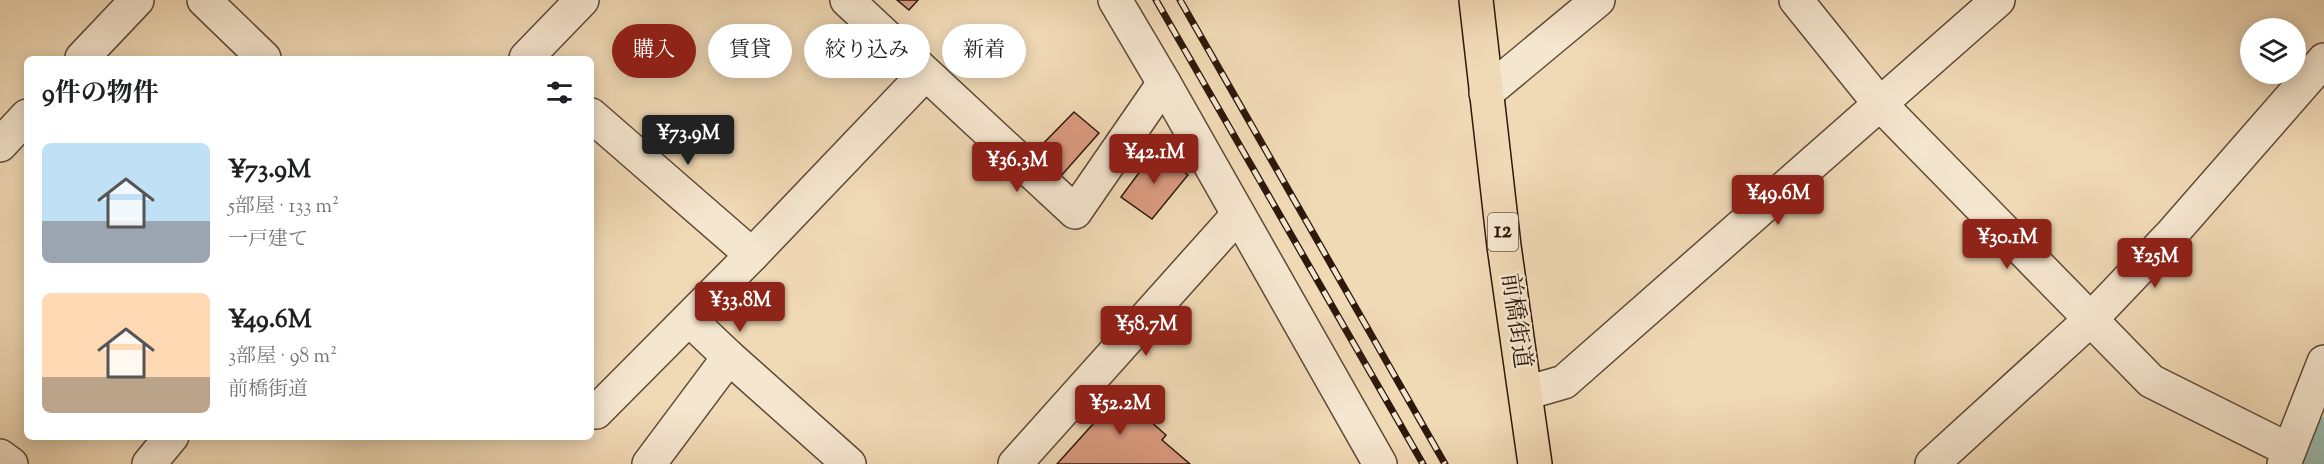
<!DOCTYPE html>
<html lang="ja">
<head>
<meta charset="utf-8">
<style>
	body { margin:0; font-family:"Sorts Mill Goudy","Noto Serif JP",serif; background:#f6f6f6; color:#202124; height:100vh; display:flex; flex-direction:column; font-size:22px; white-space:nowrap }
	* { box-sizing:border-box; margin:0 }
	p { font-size:20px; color:#757577 }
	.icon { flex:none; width:33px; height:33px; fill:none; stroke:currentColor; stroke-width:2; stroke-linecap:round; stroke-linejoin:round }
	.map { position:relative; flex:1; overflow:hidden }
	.details { position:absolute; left:24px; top:56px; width:570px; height:384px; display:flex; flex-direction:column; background:#fff; border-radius:9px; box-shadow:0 3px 15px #0003 }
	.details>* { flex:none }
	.hud { position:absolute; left:612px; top:24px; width:570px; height:54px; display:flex; gap:12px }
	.tools { position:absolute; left:2240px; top:18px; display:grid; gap:12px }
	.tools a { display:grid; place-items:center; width:66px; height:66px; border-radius:50%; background:#fff; box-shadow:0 3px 15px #0003; font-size:30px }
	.price { position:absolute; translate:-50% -51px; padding:0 14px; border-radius:6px; background:#8f2418; color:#fff; font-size:20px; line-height:39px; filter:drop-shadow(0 2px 3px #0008) }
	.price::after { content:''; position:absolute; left:50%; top:36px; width:18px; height:14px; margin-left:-9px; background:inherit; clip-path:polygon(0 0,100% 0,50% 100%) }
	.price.active { background:#222; color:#fff }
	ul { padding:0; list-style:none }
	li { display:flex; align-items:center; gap:18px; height:150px; padding:0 18px }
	li span { display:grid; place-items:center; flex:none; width:168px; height:120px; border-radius:9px; color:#555 }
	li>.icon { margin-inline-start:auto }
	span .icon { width:72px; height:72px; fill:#fffc; stroke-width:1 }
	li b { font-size:26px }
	h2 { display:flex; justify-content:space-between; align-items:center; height:72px; padding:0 18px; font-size:26px }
	.pill { padding:0 21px; border-radius:27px; background:#fff; box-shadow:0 3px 15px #0003; font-size:21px; line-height:54px }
	.pill.active { background:#8f2418; color:#fff }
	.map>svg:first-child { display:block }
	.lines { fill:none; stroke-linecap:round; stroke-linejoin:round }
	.river { stroke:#9abaad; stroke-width:58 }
	.building { fill:#da9a7f; stroke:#2d190c; stroke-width:1.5 }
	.minor-casing { stroke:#5e4936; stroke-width:36 }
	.primary-casing { stroke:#2d190c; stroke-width:36 }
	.minor { stroke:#f5e6cf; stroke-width:33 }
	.primary { stroke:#f0d9b5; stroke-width:33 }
	.rail-casing { stroke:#2d190c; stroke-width:7 }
	.rail { stroke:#f5e6cf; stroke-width:4.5; stroke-dasharray:14; stroke-linecap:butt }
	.labels { text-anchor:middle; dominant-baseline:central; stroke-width:5; stroke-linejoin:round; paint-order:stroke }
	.shield { fill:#f5e6cf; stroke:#695646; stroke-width:1.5 }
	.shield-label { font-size:22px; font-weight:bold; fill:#2d190c }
	.street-label { font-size:24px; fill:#2d190c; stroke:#f5e6cf }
</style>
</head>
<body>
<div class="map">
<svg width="2324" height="464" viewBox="0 0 2324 464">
	<rect width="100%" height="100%" fill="#f0d9b5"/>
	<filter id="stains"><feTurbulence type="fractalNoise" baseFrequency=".00333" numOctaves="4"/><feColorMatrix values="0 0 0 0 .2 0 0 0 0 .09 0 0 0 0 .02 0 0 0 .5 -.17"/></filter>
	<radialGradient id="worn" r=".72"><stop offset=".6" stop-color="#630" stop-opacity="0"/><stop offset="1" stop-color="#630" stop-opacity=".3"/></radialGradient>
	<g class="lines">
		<path class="river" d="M2317,464L2324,446"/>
	</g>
	<g class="building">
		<path d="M897,0H918L909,10Z"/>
		<path d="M1074,112L1099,133L1061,176L1035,152Z"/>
		<path d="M1155,151L1188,175L1152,219L1121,197Z"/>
		<path d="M1108,384L1166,435L1162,440L1190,464H1057L1093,424L1082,414Z"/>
	</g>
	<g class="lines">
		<defs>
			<g id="minor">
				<path d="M204,0L264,58"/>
				<path d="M847,0L1075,212L1164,83"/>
				<path d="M1115,0L1164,83L1380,464"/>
				<path d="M1796,0L1879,103L2151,381L2289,450"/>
				<path d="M82,58L137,0"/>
				<path d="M526,58L582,0"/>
				<path d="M1486,93L1598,0"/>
				<path d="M591,115L752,255"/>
				<path d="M0,145L27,116"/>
				<path d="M689,319L729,357"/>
				<path d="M1526,393L1564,382L1998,0"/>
				<path d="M591,408L596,412L752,255L925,74"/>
				<path d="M0,456L11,464"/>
				<path d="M149,464L172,436"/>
				<path d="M649,464L729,357L849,464"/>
				<path d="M1015,464L1238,215"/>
				<path d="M1932,464L2091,319L2170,236L2324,60"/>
				<path d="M2284,464L2324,362"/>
			</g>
			<path id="primary" d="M1476,0L1504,246L1535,464"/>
		</defs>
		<use href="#minor" class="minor-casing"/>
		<use href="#primary" class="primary-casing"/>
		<use href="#minor" class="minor"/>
		<use href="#primary" class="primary"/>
		<defs>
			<g id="rail">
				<path d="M1156,0L1423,464"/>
				<path d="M1180,0L1445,464"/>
			</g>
		</defs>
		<use href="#rail" class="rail-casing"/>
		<use href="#rail" class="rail"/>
	</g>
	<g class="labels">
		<rect class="shield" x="1488" y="213" width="30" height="38" rx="4.5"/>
		<g class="shield-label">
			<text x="1503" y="232">12</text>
		</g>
		<g class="street-label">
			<text transform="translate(1515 321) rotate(82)">前橋街道</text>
		</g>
	</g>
	<rect width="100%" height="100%" filter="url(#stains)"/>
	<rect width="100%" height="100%" fill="url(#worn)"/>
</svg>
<div class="tools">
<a><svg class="icon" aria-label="layers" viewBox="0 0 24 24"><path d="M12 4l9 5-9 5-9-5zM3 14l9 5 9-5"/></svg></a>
</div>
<b class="price active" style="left:688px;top:166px">¥73.9M</b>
<b class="price" style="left:1154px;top:185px">¥42.1M</b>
<b class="price" style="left:1017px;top:193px">¥36.3M</b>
<b class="price" style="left:1778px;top:226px">¥49.6M</b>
<b class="price" style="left:2007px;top:270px">¥30.1M</b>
<b class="price" style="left:2155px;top:289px">¥25M</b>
<b class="price" style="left:740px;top:333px">¥33.8M</b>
<b class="price" style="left:1146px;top:357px">¥58.7M</b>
<b class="price" style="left:1120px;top:436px">¥52.2M</b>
<div class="hud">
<a class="pill active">購入</a>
<a class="pill">賃貸</a>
<a class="pill">絞り込み</a>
<a class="pill">新着</a>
</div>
<section class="details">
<h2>9件の物件<svg class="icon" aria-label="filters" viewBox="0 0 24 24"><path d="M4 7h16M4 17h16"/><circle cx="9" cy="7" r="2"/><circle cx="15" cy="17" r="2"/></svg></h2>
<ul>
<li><span style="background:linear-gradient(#bfe0f5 65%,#9aa5b1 0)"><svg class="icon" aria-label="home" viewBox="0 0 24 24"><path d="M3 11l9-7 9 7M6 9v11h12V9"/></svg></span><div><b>¥73.9M</b><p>5部屋 · 133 m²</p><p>一戸建て</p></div></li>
<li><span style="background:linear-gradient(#ffd9b3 70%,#b9a48a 0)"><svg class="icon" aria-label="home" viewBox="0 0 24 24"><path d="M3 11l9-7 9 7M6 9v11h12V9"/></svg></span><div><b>¥49.6M</b><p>3部屋 · 98 m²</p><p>前橋街道</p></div></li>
</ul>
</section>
</div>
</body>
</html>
